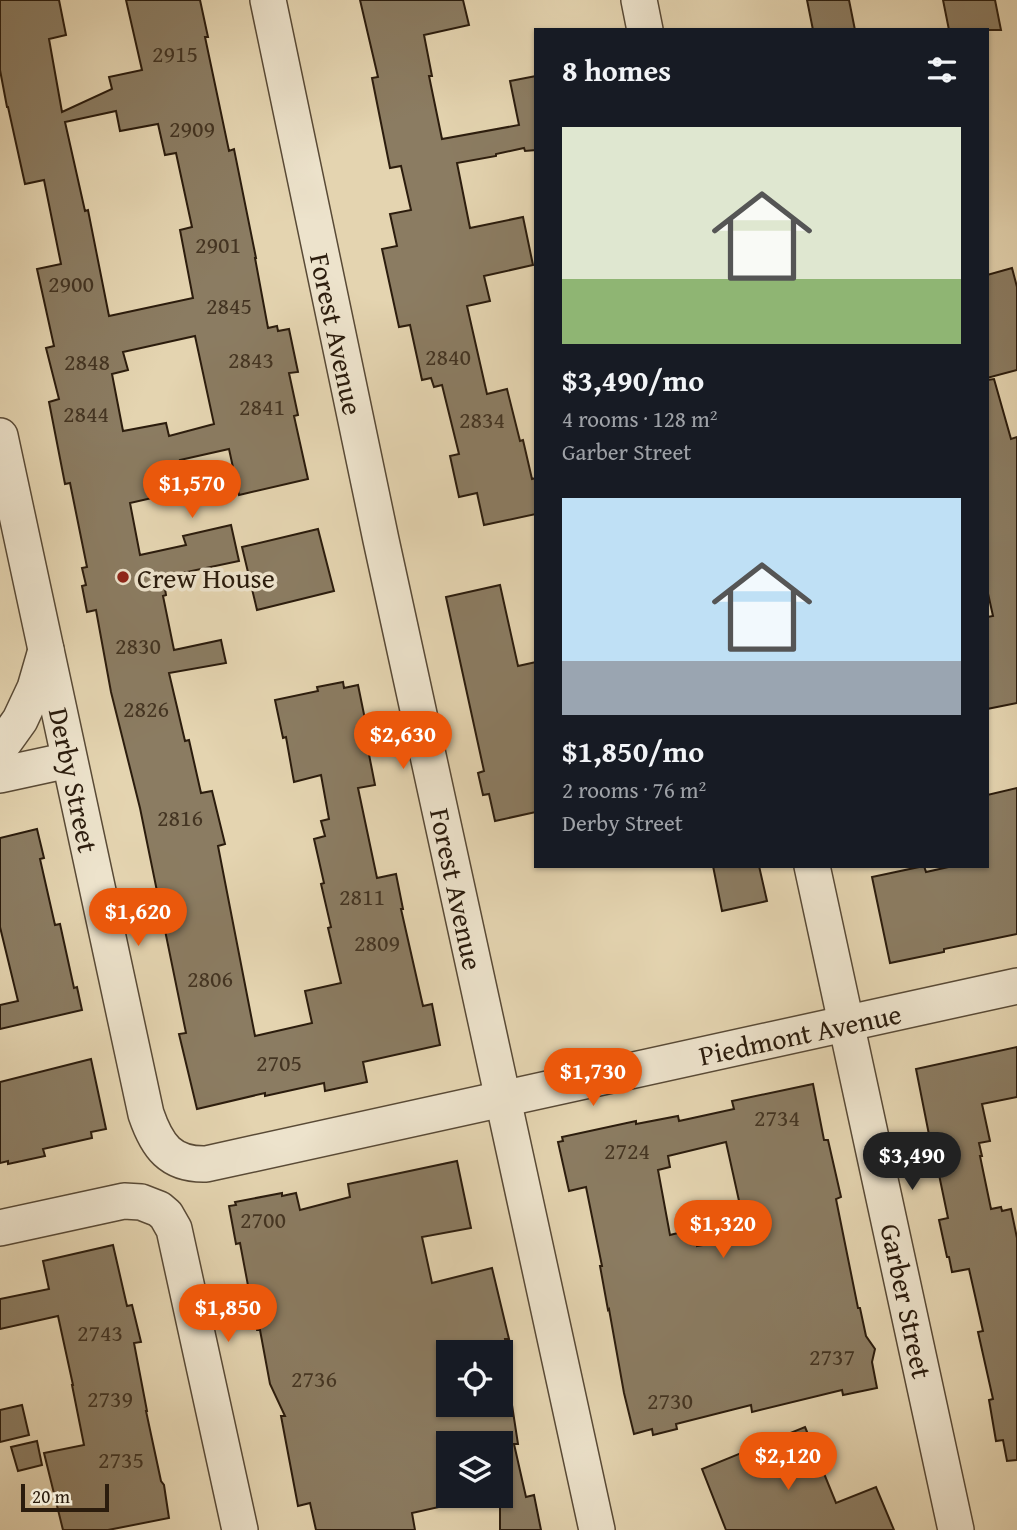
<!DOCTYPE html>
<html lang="en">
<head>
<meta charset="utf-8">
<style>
	body { margin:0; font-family:"Gentium Book Plus",serif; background:#20242c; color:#f1f3f6; height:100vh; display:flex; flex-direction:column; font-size:26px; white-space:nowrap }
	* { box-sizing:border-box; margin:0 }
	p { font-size:23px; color:#9ea1a6 }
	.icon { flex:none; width:38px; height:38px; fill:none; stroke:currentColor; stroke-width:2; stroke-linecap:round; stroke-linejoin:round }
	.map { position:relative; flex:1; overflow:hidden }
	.drawer { position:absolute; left:534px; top:28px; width:455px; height:840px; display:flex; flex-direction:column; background:#171b24; border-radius:0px; box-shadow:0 2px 5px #0004 }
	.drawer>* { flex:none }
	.controls { position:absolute; left:436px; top:1340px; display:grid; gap:14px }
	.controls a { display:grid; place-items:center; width:77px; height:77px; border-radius:0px; background:#171b24; box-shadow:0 2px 5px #0004; font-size:35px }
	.scale { position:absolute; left:21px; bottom:18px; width:88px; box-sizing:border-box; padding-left:7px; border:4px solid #2b1c0d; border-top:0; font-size:19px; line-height:24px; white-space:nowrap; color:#2b1c0d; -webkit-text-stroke:5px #ede3cc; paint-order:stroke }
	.price { position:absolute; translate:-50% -60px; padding:0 16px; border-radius:24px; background:#ea580c; color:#fff; font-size:23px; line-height:46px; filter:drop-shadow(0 2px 4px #0008) }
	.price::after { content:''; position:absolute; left:50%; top:42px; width:21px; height:16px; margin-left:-10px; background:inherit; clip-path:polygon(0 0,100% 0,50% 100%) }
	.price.current { background:#222; color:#fff }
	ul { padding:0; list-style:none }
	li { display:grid; align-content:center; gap:14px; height:371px; padding:0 28px }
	li span { display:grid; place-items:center; height:217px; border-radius:0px; color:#555 }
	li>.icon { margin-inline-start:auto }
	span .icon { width:126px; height:126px; fill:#fffc; stroke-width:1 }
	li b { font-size:30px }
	h2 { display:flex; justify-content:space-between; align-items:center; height:84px; padding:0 28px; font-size:30px }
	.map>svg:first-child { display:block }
	.building { fill:#8b7c62; stroke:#2b1c0d; stroke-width:2; fill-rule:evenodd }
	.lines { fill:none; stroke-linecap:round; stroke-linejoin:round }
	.minor-casing { stroke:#594a36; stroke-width:38 }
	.minor { stroke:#ede3cc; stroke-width:35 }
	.poi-dot { fill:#8f2418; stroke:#ede3cc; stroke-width:2.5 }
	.labels { text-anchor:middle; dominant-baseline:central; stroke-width:7; stroke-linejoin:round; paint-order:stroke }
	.number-label { font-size:24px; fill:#433422 }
	.street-label { font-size:28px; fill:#2b1c0d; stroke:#ede3cc }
	.poi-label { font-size:28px; fill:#2b1c0d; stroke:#ede3cc; text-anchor:start }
</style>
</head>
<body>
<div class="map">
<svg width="1017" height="1530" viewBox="0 0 1017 1530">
	<rect width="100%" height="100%" fill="#e4d4b0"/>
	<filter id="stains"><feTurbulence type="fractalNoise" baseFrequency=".00286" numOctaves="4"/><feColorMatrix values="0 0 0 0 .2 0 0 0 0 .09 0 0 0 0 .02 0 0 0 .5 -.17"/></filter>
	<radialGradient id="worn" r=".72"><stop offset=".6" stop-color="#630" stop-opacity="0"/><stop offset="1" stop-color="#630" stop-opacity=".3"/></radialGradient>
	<g class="building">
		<path d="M0,0H59L66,35L49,39L62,112L112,89L109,77L142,70L126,0H200L208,37H205L229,151L234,149L256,258H255L268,328L277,326L278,331L289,329L298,372L289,373L298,415L294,416L308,479L239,495L229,449L180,460L187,490L130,503L140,555L186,545L183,536L231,525L239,561L163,577L166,595L163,596L174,650L221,640L226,663L169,673L185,741L189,740L201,793L212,791L225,844L218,846L255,1036L312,1023L305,991L341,983L328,928L331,927L321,884L324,883L314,839L325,836L321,821L329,819L321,775L294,782L286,737L283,738L275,700L318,691L317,687L343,682L344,688L358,685L367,729H364L375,785L358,788L377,878L396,874L403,909H401L423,1006L432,1004L440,1045L363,1062L367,1082L325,1091L324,1083L265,1096V1093L197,1109L179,1034L186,1033L140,808L111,692L96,610L87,612L82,586L86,585L82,568L87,567L70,483L65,484L49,402L59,399L46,348L54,346L37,269L61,264L44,180L25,184L8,107H7L0,70ZM116,111L120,131L158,124L165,155L176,153L192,227L180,230L193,298L109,316L88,210L85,211L65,122ZM195,336L214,424L169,436L166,423L123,431L112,374L128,370L123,352Z"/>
		<path d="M360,0H463L469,25L424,35L432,76H429L442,139L519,125L510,81L536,76V150L525,151L524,148L496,154V156L457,163L470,228L523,217L533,265L484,276L490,301L467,306L487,394L507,389L520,441L523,440L532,479L536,478V514L484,525L477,493L459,497L450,456L459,454L442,385L434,387L431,378L422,380L410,325L399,327L382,249L397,246L390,214L411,210L401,166L390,168L372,78L378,77Z"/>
		<path d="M807,0H849L855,30H813Z"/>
		<path d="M943,0H995L1001,30H949Z"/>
		<path d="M1012,268L1017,287V370L987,378V275Z"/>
		<path d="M994,379L1011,439L1017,437V703L987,709V617L993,616L987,589V380Z"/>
		<path d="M318,529L334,591L257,610L242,547Z"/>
		<path d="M500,585L518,666L536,662V812L495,821L489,794L483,795L478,773L484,771L446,597Z"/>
		<path d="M1017,788V934L944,949V952L890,963L872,877L924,866L926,872L953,866H987V795Z"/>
		<path d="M37,829L44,858L40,859L55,925L60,924L74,988L77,987L82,1010L0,1029V1005L18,1001L0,927V838Z"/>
		<path d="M713,866H759L767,901L722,911Z"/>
		<path d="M1017,1047V1097L982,1104L990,1141L979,1143L982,1156H980L991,1209L1001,1207L1002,1211L1011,1209L1017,1238V1460L1007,1461L1003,1440L996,1441L989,1400L993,1399L978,1332L983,1331L969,1269L952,1272L949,1257H947L939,1220L948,1218L937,1165H935L916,1069Z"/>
		<path d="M91,1059L106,1129L91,1132L92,1138L43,1149L45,1156L8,1164V1161L0,1163V1082Z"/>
		<path d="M813,1084L824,1140H828L841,1197L836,1199L858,1308H860L866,1336L875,1349L872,1362L877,1388L843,1395L842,1390L752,1412L751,1405L676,1424L677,1429L653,1435L652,1429L634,1434L624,1393L609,1309L608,1310L600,1266H602L586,1187L569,1191L558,1142L563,1141L562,1137L636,1121V1124L678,1116L679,1121L734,1109L732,1101ZM726,1142L747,1237L697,1246L694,1229L670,1235L658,1170L670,1167L668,1156Z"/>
		<path d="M457,1161L471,1228L422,1237L432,1283L492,1268L509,1339H505L507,1353H448V1405H512L518,1444H514L526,1497L534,1495L541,1530H500V1444H448V1505L412,1513L415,1530H316L310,1503L298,1506L281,1416H285L270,1384L260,1330H257L253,1312L240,1243L236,1244L229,1206L236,1205L235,1202L282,1193V1196L296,1193L300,1210L350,1197L348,1184Z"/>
		<path d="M113,1245L127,1306L132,1305L141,1342L134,1343L147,1411H146L161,1481L164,1485L169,1518L108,1530H63L44,1453L84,1445L72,1385H73L58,1316L0,1329V1299L49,1289L43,1261Z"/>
		<path d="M22,1405L29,1435L0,1442V1410Z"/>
		<path d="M805,1427L836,1503L876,1487L894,1530H726L702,1469Z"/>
		<path d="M37,1441L42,1465L18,1471L11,1447Z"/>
	</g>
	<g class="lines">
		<defs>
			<g id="minor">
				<path d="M268,0L381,540L597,1530"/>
				<path d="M639,0L645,30"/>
				<path d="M0,436L146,1114C157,1146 170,1165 206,1164L1017,986"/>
				<path d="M0,748L20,720L35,688L46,650"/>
				<path d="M0,775L69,760"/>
				<path d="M812,866L956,1530"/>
				<path d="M0,1228L124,1201L141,1202L159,1209L166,1215L174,1229L240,1530"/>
			</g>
		</defs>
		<use href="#minor" class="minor-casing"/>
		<use href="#minor" class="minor"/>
	</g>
	<circle class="poi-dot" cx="123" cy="577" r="7"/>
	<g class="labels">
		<g class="number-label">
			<text x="175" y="53">2915</text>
			<text x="192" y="128">2909</text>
			<text x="218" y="244">2901</text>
			<text x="71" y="283">2900</text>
			<text x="229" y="305">2845</text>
			<text x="448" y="356">2840</text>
			<text x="251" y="359">2843</text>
			<text x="87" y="361">2848</text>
			<text x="262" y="406">2841</text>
			<text x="86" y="413">2844</text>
			<text x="482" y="419">2834</text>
			<text x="138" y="645">2830</text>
			<text x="146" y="708">2826</text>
			<text x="180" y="817">2816</text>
			<text x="362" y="896">2811</text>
			<text x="377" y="942">2809</text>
			<text x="210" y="978">2806</text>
			<text x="279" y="1062">2705</text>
			<text x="777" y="1117">2734</text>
			<text x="627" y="1150">2724</text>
			<text x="263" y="1219">2700</text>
			<text x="100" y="1332">2743</text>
			<text x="832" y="1356">2737</text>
			<text x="314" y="1378">2736</text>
			<text x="110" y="1398">2739</text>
			<text x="670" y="1400">2730</text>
			<text x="121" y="1459">2735</text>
		</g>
		<g class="street-label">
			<text transform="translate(337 334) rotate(78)">Forest Avenue</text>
			<text transform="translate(74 780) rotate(78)">Derby Street</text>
			<text transform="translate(457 889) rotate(78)">Forest Avenue</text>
			<text transform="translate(800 1034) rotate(-12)">Piedmont Avenue</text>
			<text transform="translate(907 1301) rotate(78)">Garber Street</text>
		</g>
		<g class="poi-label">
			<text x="137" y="577">Crew House</text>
		</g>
	</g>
	<rect width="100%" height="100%" filter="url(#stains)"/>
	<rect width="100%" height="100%" fill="url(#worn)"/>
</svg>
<div class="controls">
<a><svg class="icon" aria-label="locate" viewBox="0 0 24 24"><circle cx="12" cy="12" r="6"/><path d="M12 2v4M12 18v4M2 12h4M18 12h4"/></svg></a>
<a><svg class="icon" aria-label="layers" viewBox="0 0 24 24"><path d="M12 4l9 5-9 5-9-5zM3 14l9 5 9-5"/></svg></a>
</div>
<div class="scale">20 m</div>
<b class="price" style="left:192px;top:520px">$1,570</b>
<b class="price" style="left:403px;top:771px">$2,630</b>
<b class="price" style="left:138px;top:948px">$1,620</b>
<b class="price" style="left:593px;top:1108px">$1,730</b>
<b class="price current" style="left:912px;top:1192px">$3,490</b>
<b class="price" style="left:723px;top:1260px">$1,320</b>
<b class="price" style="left:228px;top:1344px">$1,850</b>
<b class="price" style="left:788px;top:1492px">$2,120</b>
<section class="drawer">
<h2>8 homes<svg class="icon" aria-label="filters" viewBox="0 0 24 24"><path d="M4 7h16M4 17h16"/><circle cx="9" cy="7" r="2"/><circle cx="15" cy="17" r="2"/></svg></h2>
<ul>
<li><span style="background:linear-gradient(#dfe7d0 70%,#8fb573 0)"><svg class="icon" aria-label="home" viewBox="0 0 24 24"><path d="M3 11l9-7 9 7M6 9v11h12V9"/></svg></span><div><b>$3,490/mo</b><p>4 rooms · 128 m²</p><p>Garber Street</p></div></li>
<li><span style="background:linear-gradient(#bfe0f5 75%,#9aa5b1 0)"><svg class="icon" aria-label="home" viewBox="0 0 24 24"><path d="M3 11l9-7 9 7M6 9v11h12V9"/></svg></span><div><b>$1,850/mo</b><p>2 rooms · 76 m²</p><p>Derby Street</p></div></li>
</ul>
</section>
</div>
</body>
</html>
